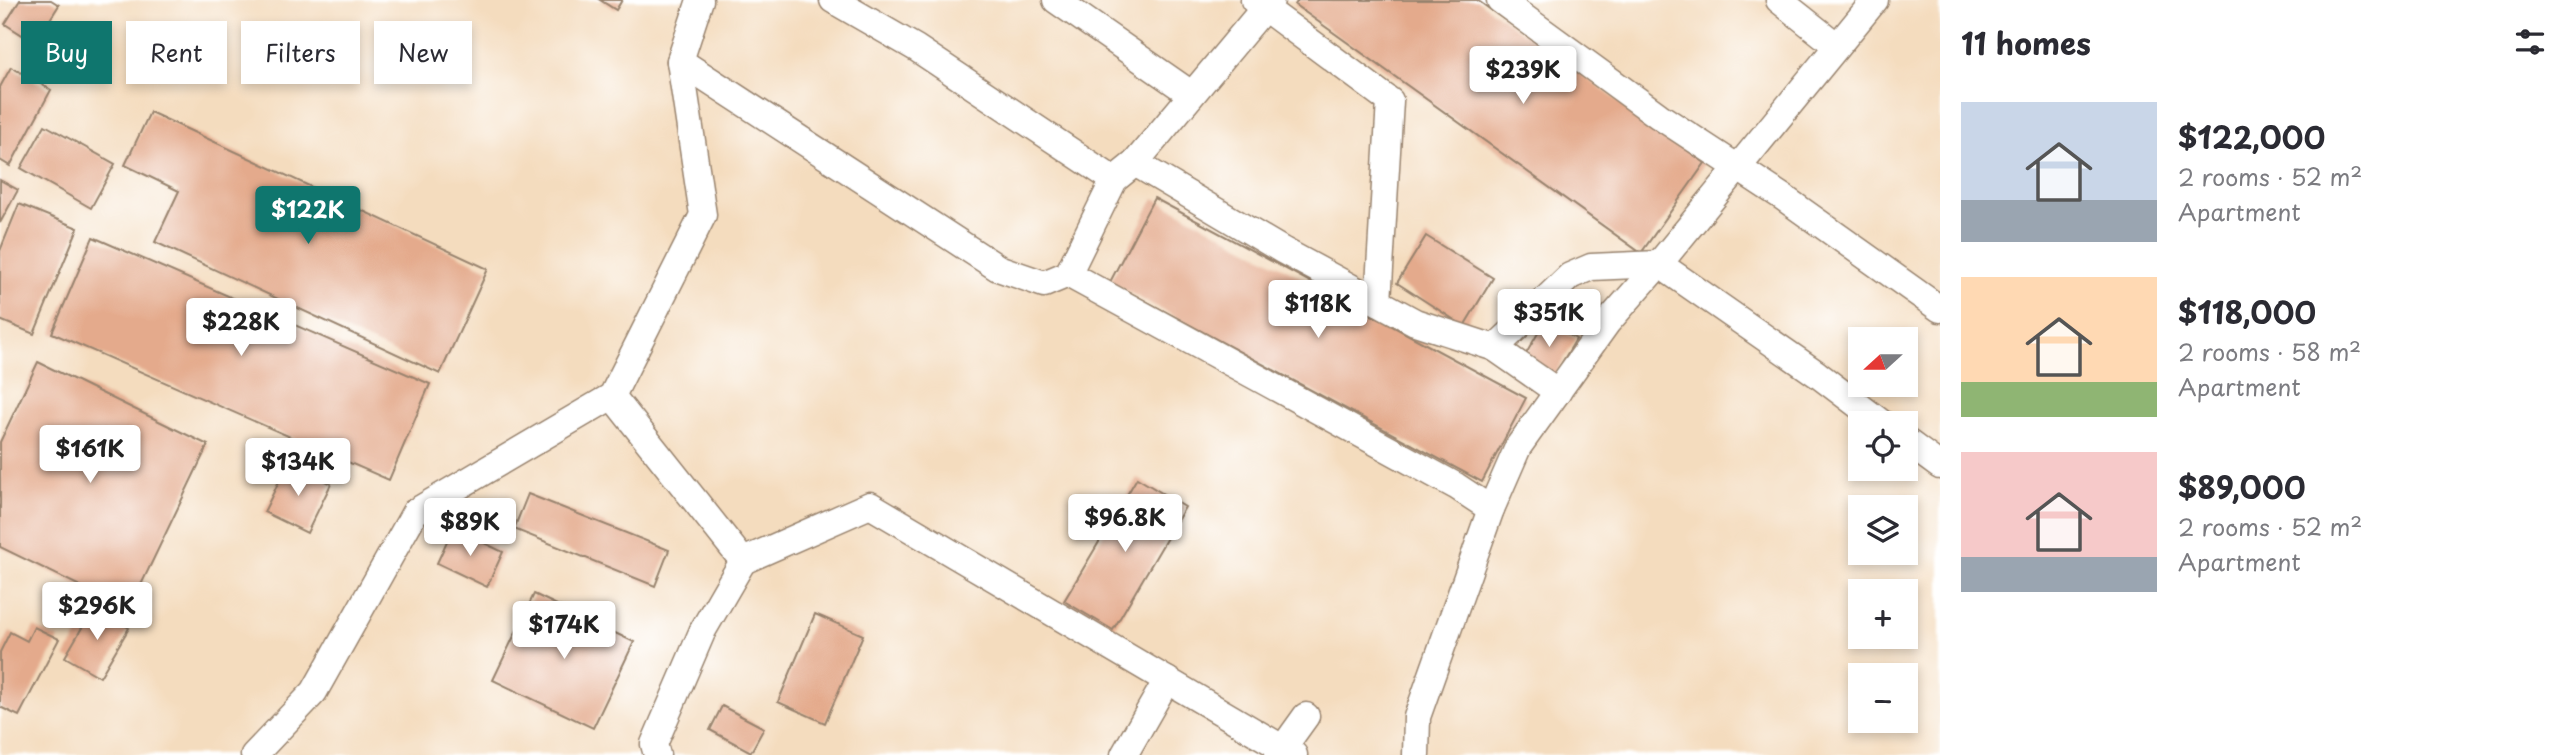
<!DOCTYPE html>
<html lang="en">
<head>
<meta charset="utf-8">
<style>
	body { margin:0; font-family:"Playpen Sans",sans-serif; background:#f7f7f7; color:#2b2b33; height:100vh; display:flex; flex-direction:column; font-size:26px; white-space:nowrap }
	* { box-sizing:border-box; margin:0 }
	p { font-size:23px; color:#7c7c81 }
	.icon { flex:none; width:38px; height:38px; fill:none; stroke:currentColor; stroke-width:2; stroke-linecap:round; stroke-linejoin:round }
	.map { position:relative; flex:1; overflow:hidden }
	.panel { display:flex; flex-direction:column; background:#fff; width:630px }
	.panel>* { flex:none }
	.hud { position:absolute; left:21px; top:21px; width:665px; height:63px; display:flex; gap:14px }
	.needle { width:46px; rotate:249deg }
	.tools { position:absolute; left:1848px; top:327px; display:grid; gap:14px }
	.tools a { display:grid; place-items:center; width:70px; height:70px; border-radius:0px; background:#fff; box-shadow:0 4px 10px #0003; font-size:35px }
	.price { position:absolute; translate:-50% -60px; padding:0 16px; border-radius:7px; background:#fff; color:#222; font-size:23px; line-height:46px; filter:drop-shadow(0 2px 4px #0008) }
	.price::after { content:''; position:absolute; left:50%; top:42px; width:21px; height:16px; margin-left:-10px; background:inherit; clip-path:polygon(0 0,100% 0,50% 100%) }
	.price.active { background:#0f766e; color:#fff }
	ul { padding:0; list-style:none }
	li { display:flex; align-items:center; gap:21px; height:175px; padding:0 21px }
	li span { display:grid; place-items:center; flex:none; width:196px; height:140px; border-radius:0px; color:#555 }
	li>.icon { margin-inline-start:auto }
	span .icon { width:84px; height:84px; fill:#fffc; stroke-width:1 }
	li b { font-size:30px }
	h2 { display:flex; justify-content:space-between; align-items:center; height:84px; padding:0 21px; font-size:30px }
	.chip { padding:0 24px; border-radius:0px; background:#fff; box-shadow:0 4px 10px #0003; font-size:24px; line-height:63px }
	.chip.active { background:#0f766e; color:#fff }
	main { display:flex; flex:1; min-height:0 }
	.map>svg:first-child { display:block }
	.building { fill:#e4aa8c }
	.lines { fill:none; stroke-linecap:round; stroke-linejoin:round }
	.minor-casing { stroke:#98836e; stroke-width:29 }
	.minor { stroke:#fff; stroke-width:26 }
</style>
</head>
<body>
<main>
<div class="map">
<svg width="1940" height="755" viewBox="0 0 1940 755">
	<rect width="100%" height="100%" fill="#fff"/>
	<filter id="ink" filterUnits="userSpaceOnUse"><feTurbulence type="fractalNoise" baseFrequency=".0143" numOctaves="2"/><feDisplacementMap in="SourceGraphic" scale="14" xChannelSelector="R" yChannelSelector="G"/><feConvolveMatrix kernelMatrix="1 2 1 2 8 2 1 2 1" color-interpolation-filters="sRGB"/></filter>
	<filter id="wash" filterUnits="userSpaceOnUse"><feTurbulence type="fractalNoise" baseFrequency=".00686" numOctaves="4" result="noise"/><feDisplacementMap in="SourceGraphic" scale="28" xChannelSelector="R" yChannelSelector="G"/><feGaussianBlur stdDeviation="1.57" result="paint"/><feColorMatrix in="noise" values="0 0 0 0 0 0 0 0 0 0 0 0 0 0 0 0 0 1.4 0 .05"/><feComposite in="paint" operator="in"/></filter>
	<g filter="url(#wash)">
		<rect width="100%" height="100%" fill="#f4dcbe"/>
		<g id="blocks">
			<g class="building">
				<path d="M20,0H51L59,5L35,43L5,24Z"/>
				<path d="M600,0H622L616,10Z"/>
				<path d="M1298,0H1477L1705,163L1641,253L1295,5Z"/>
				<path d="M11,67L51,90L10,166L0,160V87Z"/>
				<path d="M150,112L488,269L440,374L155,242L179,191L125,165Z"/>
				<path d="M45,125L115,164L91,208L21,168Z"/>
				<path d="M0,180L18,190L0,223Z"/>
				<path d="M1154,198L1526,398L1482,482L1110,282Z"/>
				<path d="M19,204L78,228L34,334L0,320V251Z"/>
				<path d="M1426,236L1493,278L1464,326L1397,283Z"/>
				<path d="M93,237L430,384L389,480L52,333Z"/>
				<path d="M1545,321L1576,339L1554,376L1523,359Z"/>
				<path d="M38,362L208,445L129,610L0,547V442Z"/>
				<path d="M288,463L331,484L307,533L264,512Z"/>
				<path d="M1137,478L1185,507L1113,630L1064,601Z"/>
				<path d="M528,494L669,550L655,586L514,529Z"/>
				<path d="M453,528L503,552L487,587L437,563Z"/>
				<path d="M534,594L634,642L593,728L493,680Z"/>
				<path d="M94,607L129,628L100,677L65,657Z"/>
				<path d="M815,614L863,635L825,723L778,702Z"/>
				<path d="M34,627L59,639L19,716L0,707V652L10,632L27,641Z"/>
				<path d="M722,706L764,728L751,752L710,730Z"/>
			</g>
		</g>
	</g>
	<g filter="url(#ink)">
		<use href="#blocks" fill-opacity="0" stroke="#98836e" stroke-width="2"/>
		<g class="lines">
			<defs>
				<g id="minor">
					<path d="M833,0L916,48L1114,180"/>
					<path d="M1056,0L1191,94"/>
					<path d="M1254,0L1390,101L1378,302"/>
					<path d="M1500,0L1659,116L1784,198L1940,309"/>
					<path d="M1779,0L1837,46"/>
					<path d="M680,61L998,268L1044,284L1068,274L1114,180L1135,163L1271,0"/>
					<path d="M1135,163L1282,250L1415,322L1495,348L1558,392"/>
					<path d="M1068,274L1456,486L1491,509"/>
					<path d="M1495,348L1570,276L1591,267L1659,264L1817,374L1883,424"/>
					<path d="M612,396L743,561L703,630L654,744L657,755"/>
					<path d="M1906,441L1940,466"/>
					<path d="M743,561L870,505L1294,755"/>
					<path d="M254,755L314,692L415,512L612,396L703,215L680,61L700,0"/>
					<path d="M1124,755L1167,680"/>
					<path d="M1278,755L1306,716"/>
					<path d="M1416,755L1417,717L1491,509L1518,447L1607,323L1659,264L1875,0"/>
				</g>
			</defs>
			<use href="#minor" class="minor-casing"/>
			<use href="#minor" class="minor"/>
		</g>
	</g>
</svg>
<div class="tools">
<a><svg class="needle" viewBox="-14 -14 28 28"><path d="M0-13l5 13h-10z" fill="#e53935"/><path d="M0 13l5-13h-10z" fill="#7c7c81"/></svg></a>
<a><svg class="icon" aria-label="locate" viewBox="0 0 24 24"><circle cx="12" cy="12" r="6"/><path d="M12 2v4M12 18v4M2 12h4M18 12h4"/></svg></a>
<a><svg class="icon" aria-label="layers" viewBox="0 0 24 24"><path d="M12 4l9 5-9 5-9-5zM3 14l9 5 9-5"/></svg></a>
<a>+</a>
<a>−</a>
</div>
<b class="price" style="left:1523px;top:106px">$239K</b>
<b class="price active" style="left:308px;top:246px">$122K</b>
<b class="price" style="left:1318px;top:340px">$118K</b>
<b class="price" style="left:1549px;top:349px">$351K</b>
<b class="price" style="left:241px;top:358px">$228K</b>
<b class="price" style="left:90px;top:485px">$161K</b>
<b class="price" style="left:298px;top:498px">$134K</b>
<b class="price" style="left:1125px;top:554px">$96.8K</b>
<b class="price" style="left:470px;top:558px">$89K</b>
<b class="price" style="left:97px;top:642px">$296K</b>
<b class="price" style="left:564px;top:661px">$174K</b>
<div class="hud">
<a class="chip active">Buy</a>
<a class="chip">Rent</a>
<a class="chip">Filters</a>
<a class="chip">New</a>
</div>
</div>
<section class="panel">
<h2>11 homes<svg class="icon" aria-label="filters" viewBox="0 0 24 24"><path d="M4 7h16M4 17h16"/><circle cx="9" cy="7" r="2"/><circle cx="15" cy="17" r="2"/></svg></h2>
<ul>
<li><span style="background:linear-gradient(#c9d6e8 70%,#9aa5b1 0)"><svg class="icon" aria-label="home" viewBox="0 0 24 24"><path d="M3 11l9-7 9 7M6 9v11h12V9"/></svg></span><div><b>$122,000</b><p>2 rooms · 52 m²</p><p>Apartment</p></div></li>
<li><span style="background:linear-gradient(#ffd9b3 75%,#8fb573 0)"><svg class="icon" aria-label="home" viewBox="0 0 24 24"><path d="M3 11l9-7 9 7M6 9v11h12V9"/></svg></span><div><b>$118,000</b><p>2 rooms · 58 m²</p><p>Apartment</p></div></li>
<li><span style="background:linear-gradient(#f6c9c9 75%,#9aa5b1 0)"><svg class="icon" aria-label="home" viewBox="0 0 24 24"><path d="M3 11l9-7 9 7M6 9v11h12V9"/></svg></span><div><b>$89,000</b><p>2 rooms · 52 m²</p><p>Apartment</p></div></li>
</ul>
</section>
</main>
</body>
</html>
